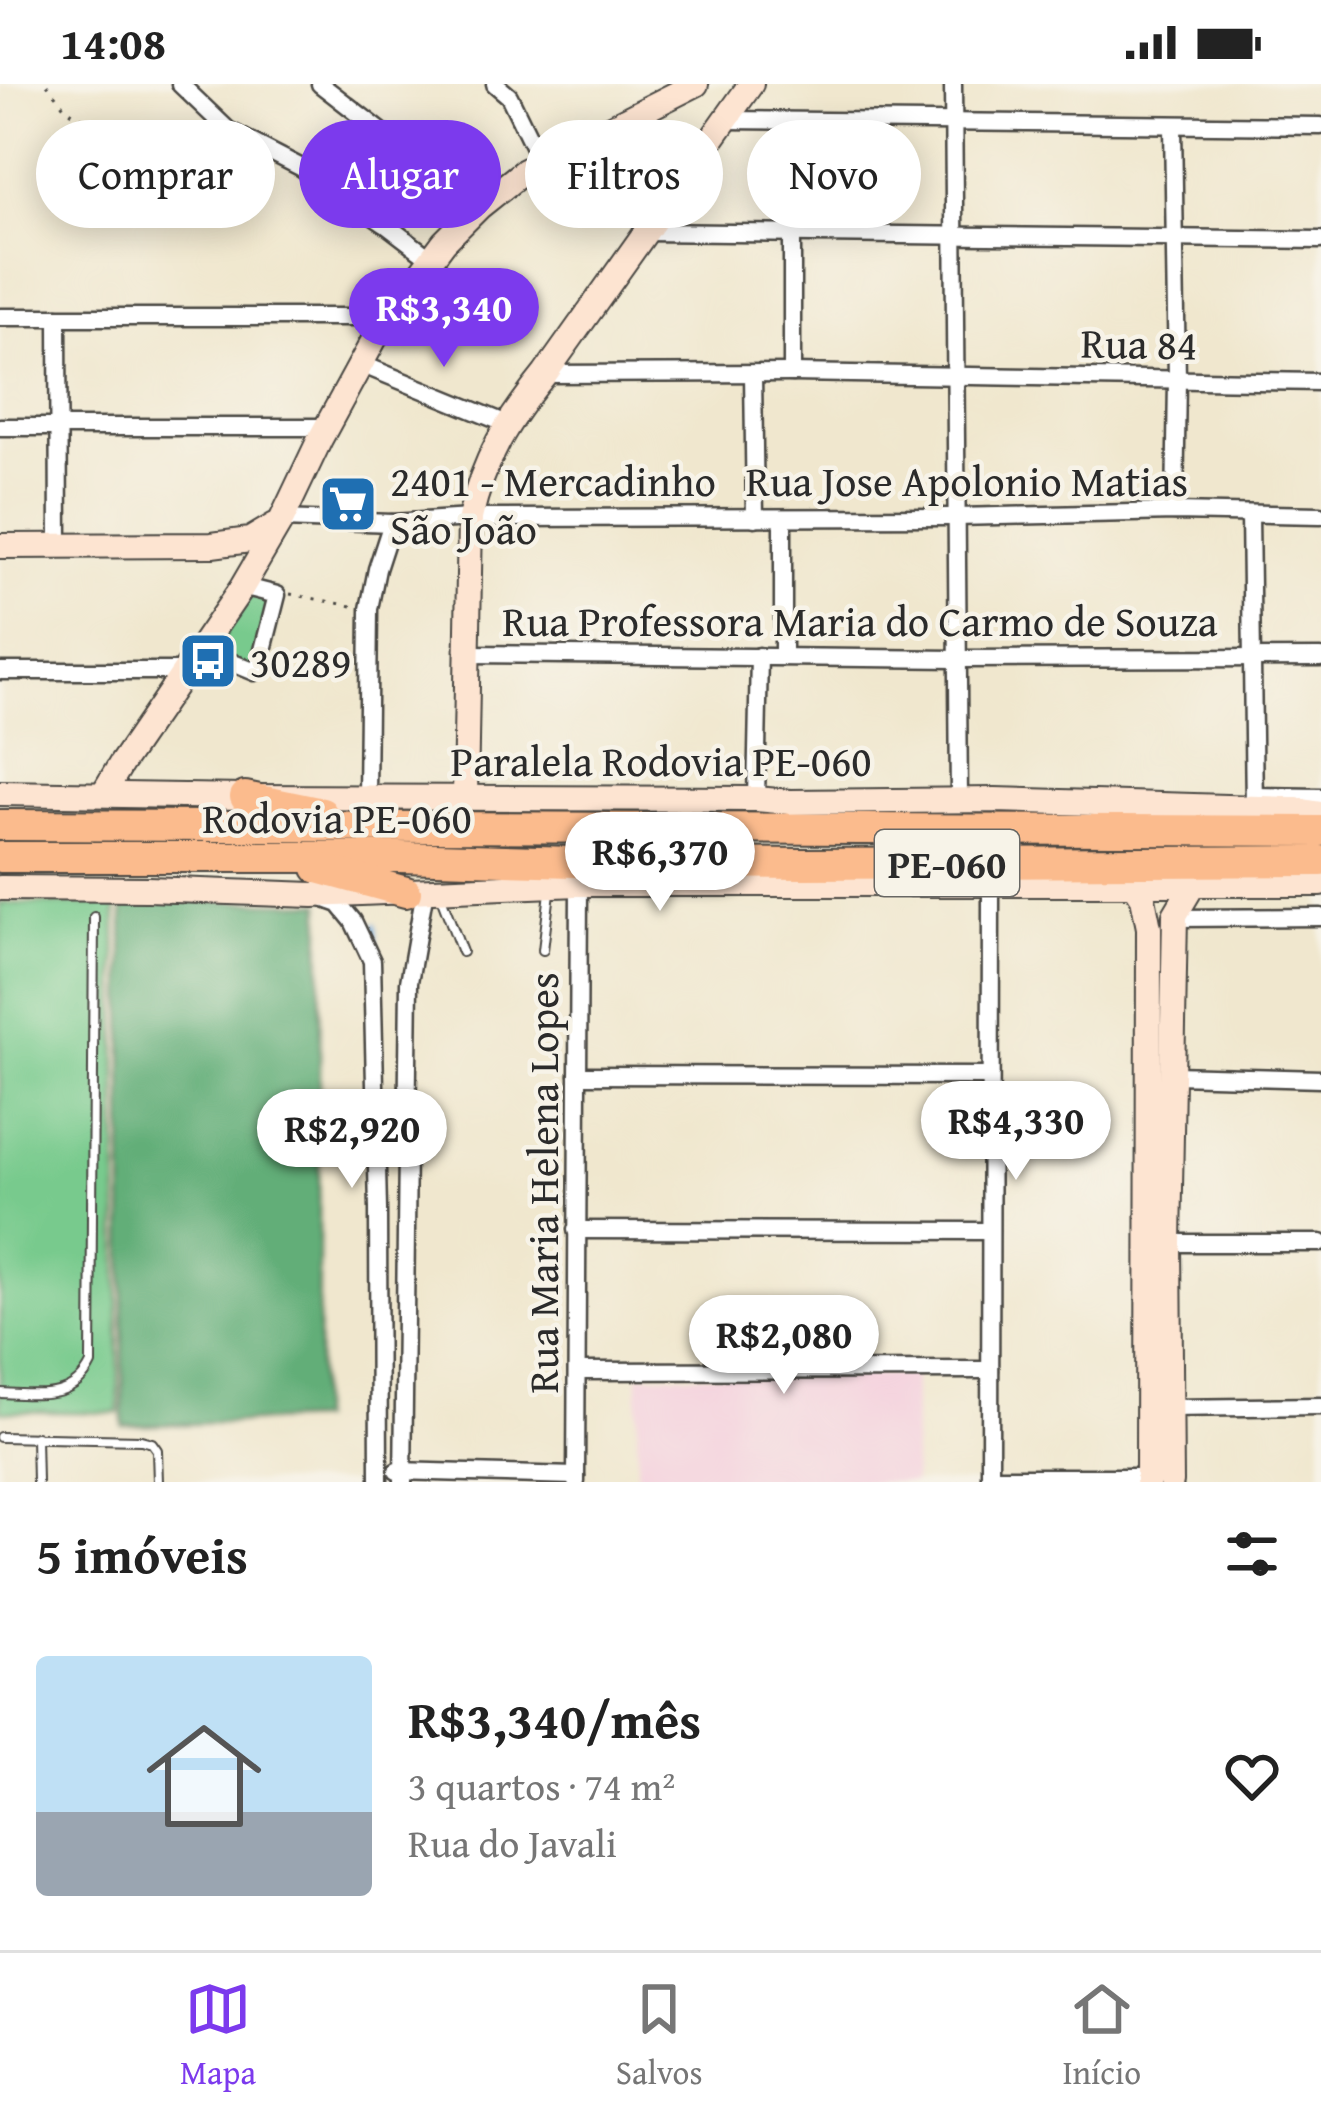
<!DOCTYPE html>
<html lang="pt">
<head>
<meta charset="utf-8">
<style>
	body { margin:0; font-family:"Gentium Book Plus",serif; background:#f2f2f2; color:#222; height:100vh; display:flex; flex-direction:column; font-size:45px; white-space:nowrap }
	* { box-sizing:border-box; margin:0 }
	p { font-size:39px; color:#767676 }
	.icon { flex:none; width:66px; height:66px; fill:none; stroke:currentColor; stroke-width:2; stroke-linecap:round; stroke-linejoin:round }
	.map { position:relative; height:1398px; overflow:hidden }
	.sheet { display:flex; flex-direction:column; background:#fff; flex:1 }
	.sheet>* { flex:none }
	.top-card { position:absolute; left:36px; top:36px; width:1251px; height:108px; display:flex; gap:24px }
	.price { position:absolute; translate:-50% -102px; padding:0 27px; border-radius:42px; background:#fff; color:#222; font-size:39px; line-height:78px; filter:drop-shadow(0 3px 6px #0008) }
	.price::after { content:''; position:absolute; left:50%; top:72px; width:36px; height:27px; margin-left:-18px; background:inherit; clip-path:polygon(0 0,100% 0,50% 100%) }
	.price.current { background:#7c3aed; color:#fff }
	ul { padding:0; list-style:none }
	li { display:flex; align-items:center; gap:36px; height:300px; padding:0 36px }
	li span { display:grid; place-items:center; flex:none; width:336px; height:240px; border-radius:12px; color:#555 }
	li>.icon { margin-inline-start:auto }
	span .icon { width:144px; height:144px; fill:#fffc; stroke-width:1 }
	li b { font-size:51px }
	h2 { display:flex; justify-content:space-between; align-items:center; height:144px; padding:0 36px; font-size:51px }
	.chip { padding:0 42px; border-radius:54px; background:#fff; box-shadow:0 6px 30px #0003; font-size:42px; line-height:108px }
	.chip.current { background:#7c3aed; color:#fff }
	.status { display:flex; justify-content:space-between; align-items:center; height:84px; padding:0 60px; background:#fff; direction:ltr }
	.status svg { height:33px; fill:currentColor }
	.tabs { display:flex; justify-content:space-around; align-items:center; height:168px; border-top:3px solid #e0e0e0; background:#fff; font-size:33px; color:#767676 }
	.tabs a { display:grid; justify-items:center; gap:6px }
	.tabs .current { color:#7c3aed }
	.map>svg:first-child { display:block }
	.built { fill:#f4cfdd }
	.green { fill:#78ca8d; stroke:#527a5c; stroke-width:3 }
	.forest { fill:#62ae78; stroke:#466c52; stroke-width:3 }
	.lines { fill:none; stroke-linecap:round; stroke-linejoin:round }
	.stream { stroke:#6ba8dc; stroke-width:4.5 }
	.lane-casing { stroke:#494743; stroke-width:12 }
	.street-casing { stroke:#494743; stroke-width:21 }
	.secondary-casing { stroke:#494743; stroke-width:28 }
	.highway-casing { stroke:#494743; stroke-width:34 }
	.path { stroke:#494743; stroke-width:3; stroke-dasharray:3 9; stroke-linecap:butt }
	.lane { stroke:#fff; stroke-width:8 }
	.street { stroke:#fff; stroke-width:16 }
	.secondary { stroke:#fde4d1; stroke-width:24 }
	.highway { stroke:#fbbb8d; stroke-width:30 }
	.labels { text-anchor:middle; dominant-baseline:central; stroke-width:9; stroke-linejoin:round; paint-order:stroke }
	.shield { fill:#f7f3e8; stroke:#686764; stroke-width:3 }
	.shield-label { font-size:39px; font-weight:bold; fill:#2b2b2b }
	.street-label { font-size:42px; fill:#2b2b2b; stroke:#f7f3e8 }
	.poi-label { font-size:42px; fill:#2b2b2b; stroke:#f7f3e8; text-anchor:start }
</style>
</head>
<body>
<div class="status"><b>14:08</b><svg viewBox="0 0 49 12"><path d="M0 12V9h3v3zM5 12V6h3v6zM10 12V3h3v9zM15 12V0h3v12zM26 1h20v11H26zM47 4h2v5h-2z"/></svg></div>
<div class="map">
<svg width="1321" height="1398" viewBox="0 0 1321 1398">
	<rect width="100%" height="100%" fill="#f7f3e8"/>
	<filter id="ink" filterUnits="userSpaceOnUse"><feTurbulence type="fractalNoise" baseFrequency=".00833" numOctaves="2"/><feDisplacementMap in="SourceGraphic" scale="24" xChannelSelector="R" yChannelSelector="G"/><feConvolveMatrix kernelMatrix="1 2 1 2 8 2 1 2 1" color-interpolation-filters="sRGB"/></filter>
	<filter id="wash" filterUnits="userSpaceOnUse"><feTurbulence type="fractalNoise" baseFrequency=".004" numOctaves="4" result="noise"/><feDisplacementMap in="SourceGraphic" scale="48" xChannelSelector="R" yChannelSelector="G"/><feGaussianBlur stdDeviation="2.7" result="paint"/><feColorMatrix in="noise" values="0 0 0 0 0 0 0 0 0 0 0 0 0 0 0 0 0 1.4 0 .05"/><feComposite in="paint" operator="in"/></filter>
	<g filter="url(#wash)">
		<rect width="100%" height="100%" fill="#f0e7ce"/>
		<path class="built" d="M638,1291H914V1398H637Z"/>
		<g class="green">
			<path d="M252,502L280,510L262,594L204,575Z"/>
			<path d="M0,819L116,821L119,1329L0,1327Z"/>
		</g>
		<path class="forest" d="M123,816L321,819L318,1336L123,1342Z"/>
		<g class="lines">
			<g class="stream">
				<path d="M375,841L377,871"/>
				<path d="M387,1362V1387"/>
			</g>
		</g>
	</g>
	<g filter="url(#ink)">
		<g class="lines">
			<defs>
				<g id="lane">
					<path d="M441,813L462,868"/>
					<path d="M543,866L550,808"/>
					<path d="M0,1309C36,1310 73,1318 91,1280L94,833"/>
					<path d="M0,1353L141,1356L152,1359L157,1366L158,1398"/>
					<path d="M36,1353L37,1398"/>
				</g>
				<g id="street">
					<path d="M180,0L228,46L302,84L385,140L431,175"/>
					<path d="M320,0L479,123"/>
					<path d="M495,0L509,12L541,78"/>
					<path d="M953,0L959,715"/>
					<path d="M726,36L1321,42"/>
					<path d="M1173,42L1177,295L1175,428"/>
					<path d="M644,148L1321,156"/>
					<path d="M0,233H388"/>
					<path d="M58,233L59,463"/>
					<path d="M361,280L507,340"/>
					<path d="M792,289V152"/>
					<path d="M545,290L792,289L1321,298"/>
					<path d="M753,290L755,434"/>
					<path d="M0,343H326"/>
					<path d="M1250,431L1254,724"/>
					<path d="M783,434V572"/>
					<path d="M282,435L392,439L470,434L956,433L1175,428L1321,431"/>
					<path d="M199,565L255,588L258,586L277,511L242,502"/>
					<path d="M468,570L957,575L1321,574"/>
					<path d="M0,587H183"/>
					<path d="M1254,712L1321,713"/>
					<path d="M367,714L369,525L377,485L392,439"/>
					<path d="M756,715L759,572"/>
					<path d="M325,815L339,820L353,837L372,877L378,1125L379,1398"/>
					<path d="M1175,834L1321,833"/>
					<path d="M578,991L990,992"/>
					<path d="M1174,991L1321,995"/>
					<path d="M576,1146L990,1147"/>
					<path d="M1160,1159H1321"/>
					<path d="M577,1287L990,1286"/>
					<path d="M1170,1324L1321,1322"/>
					<path d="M397,1387L576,1392"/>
					<path d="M990,1393H1149"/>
					<path d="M403,1398L409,898L425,806"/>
					<path d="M576,1398L579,800"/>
					<path d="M990,1398L991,801"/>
				</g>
				<g id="secondary">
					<path d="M0,462L212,461L250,456L275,441"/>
					<path d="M0,709L245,713L756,715L790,718L995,716L1291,725L1321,730"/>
					<path d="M103,710L121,680L241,505L282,435L320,355L382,241L444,158L479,123L524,87L696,0"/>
					<path d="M465,713L470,434C484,374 507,337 545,290L751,0"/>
					<path d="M1134,800L1143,814L1149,844L1148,1398"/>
					<path d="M0,804L148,805L313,811L579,800H1321"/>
					<path d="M1171,1398L1169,1159L1175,831L1194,799"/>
				</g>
				<g id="highway">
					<path d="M245,713L322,729"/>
					<path d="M0,741L1321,747"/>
					<path d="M0,773H400L574,778L804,780L1321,777"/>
					<path d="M318,784L406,808"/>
				</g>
			</defs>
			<use href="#lane" class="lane-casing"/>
			<use href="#street" class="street-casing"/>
			<use href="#secondary" class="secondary-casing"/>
			<use href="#highway" class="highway-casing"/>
			<g class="path">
				<path d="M47,0L66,25L203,103L231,144"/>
				<path d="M290,510L352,522"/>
			</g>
			<use href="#lane" class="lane"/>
			<use href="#street" class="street"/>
			<use href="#secondary" class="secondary"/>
			<use href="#highway" class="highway"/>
		</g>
	</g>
	<defs>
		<symbol id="supermarket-square" viewBox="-11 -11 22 22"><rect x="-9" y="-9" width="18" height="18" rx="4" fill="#1f6fb2" stroke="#f7f3e8"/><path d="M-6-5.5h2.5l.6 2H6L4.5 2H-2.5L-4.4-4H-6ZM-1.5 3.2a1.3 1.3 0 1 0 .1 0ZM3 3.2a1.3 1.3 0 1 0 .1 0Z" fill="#fff"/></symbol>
		<symbol id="bus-square" viewBox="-11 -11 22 22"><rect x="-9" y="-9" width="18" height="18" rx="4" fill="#1f6fb2" stroke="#f7f3e8"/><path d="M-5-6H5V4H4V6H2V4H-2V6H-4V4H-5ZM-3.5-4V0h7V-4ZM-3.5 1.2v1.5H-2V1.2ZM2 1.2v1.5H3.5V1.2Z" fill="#fff"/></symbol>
	</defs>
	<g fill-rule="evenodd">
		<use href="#supermarket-square" x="315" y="387" width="66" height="66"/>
		<use href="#bus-square" x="175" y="544" width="66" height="66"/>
	</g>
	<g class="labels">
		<rect class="shield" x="875" y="746" width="144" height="66" rx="9"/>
		<g class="shield-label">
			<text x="947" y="779">PE-060</text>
		</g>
		<g class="street-label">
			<text transform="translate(1139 259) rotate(1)">Rua 84</text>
			<text x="967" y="396">Rua Jose Apolonio Matias</text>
			<text x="860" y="536">Rua Professora Maria do Carmo de Souza</text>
			<text x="661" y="676">Paralela Rodovia PE-060</text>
			<text x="337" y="733">Rodovia PE-060</text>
			<text transform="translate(542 1099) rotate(-90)">Rua Maria Helena Lopes</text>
		</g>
		<g class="poi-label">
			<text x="390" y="396">2401 - Mercadinho<tspan x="390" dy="48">São João</tspan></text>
			<text x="250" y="577">30289</text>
		</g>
	</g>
</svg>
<b class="price current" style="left:444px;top:286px">R$3,340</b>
<b class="price" style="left:660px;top:830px">R$6,370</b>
<b class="price" style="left:1016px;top:1099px">R$4,330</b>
<b class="price" style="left:352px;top:1107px">R$2,920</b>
<b class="price" style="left:784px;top:1313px">R$2,080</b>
<div class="top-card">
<a class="chip">Comprar</a>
<a class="chip current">Alugar</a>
<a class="chip">Filtros</a>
<a class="chip">Novo</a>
</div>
</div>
<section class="sheet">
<h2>5 imóveis<svg class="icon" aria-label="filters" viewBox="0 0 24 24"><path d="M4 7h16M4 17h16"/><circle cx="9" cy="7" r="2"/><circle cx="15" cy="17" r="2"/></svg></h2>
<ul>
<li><span style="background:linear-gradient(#bfe0f5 65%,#9aa5b1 0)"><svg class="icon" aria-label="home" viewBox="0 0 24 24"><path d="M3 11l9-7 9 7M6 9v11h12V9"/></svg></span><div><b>R$3,340/mês</b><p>3 quartos · 74 m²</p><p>Rua do Javali</p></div><svg class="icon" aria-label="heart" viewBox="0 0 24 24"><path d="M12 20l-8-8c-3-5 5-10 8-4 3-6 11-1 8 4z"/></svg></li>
</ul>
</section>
<nav class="tabs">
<a class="current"><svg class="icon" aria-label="map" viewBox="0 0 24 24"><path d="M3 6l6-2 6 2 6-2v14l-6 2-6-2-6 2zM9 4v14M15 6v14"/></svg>Mapa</a>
<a><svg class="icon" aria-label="saved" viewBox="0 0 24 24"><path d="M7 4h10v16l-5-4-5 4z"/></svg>Salvos</a>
<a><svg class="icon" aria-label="home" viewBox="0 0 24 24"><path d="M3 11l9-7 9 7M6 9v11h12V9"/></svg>Início</a>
</nav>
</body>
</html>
